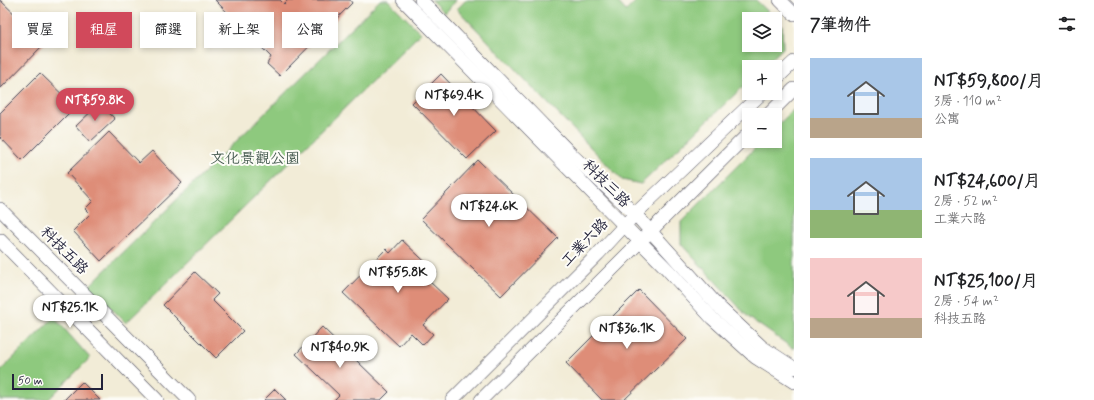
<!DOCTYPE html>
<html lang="zh-TW">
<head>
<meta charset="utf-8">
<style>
	body { margin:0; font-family:Mynerve,"LXGW WenKai TC",sans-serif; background:#f6f6f6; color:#202124; height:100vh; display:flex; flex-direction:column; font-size:15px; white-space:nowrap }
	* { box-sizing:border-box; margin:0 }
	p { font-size:13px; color:#757577 }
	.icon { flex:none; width:22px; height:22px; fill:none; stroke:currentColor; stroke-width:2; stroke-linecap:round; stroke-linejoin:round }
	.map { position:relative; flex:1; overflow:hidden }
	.side { display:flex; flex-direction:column; background:#fff; width:300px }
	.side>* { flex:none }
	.hud { position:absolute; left:12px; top:12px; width:380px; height:36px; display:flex; gap:8px }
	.fabs { position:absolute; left:742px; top:12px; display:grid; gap:8px }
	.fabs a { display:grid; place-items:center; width:40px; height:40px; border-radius:0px; background:#fff; box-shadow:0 2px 6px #0003; font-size:20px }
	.scale { position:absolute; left:12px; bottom:10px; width:91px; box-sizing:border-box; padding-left:4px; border:2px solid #22223b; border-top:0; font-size:11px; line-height:14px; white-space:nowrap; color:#22223b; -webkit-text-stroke:3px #fdfcf7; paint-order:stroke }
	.price { position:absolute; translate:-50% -34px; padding:0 9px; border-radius:14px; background:#fff; color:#222; font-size:13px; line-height:26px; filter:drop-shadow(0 1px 2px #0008) }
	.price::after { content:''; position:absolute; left:50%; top:24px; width:12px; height:9px; margin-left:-6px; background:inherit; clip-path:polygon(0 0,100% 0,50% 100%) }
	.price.active { background:#d1495b; color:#fff }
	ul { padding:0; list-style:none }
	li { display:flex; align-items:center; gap:12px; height:100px; padding:0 16px }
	li span { display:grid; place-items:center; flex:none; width:112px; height:80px; border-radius:0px; color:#555 }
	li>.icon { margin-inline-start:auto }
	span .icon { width:48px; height:48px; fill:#fffc; stroke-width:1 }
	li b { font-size:17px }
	h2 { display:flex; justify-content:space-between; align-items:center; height:48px; padding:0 16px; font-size:17px }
	.pill { padding:0 14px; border-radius:0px; background:#fff; box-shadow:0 2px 6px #0003; font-size:14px; line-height:36px }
	.pill.active { background:#d1495b; color:#fff }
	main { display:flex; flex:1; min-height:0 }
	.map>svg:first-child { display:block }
	.green { fill:#8ec97e; stroke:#58765c; fill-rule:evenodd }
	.building { fill:#de8d78 }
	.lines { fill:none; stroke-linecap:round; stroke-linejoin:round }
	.minor-casing { stroke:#414052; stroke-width:14 }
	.minor { stroke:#fff; stroke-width:13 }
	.labels { text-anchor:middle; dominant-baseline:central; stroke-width:4; stroke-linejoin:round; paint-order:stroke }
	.park-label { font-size:15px; fill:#485c52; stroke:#fdfcf7 }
	.street-label { font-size:15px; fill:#22223b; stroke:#fdfcf7 }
</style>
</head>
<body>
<main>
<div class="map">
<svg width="794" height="400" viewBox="0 0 794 400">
	<rect width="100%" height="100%" fill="#fdfcf7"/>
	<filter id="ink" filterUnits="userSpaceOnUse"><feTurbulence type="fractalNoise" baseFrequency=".025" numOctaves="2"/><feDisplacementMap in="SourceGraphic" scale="8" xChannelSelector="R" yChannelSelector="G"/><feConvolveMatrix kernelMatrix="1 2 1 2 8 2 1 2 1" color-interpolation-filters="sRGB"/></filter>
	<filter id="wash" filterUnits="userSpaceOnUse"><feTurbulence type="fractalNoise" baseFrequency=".012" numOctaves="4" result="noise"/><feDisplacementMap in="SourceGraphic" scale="16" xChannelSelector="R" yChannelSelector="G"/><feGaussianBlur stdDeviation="0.9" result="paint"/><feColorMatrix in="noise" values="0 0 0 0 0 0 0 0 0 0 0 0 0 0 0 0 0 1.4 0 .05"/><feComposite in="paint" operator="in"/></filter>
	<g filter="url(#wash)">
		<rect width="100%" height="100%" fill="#f2ecd7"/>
		<g class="green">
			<path d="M380,0H388L421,33L126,323L89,286Z"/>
			<path d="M431,0H456L444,13Z"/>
			<path d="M466,0H616L626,11L637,0H756L782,25L783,48L763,67H749V81L641,184L622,180L457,9ZM749,19H775V45H749Z"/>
			<path d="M794,109V349L748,317L681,244V222L762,141H775V128Z"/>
			<path d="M54,317L90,358L48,400H0V371Z"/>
		</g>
		<g id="blocks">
			<g class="building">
				<path d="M0,0L45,43L0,89Z"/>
				<path d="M215,0H280L284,4L288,0H350L352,3L280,76L267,64L271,57Z"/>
				<path d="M40,73L75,107L22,160L0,137V113Z"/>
				<path d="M441,74L496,131L467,159L412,103Z"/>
				<path d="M100,103L115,119L90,142L76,126Z"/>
				<path d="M109,132L139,163L152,151L182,183L101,261L73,231L90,214L85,209L93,201L67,173Z"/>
				<path d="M478,160L558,238L501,296L421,219Z"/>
				<path d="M402,240L437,273L429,281L448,299L423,325L433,334L423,345L411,333L399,346L343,293L386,249L390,253Z"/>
				<path d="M195,272L218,294L212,300L243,331L216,358L163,305Z"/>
				<path d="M639,290L687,339L624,400H602L566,363Z"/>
				<path d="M322,327L389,392L381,400H334L339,395L296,354Z"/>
				<path d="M82,382L100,400H64Z"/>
				<path d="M275,389L286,400H264Z"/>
			</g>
		</g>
	</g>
	<g filter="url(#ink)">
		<use href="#blocks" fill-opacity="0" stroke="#414052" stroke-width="1"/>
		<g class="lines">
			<defs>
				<g id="minor">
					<path d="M403,0L668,270L712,318L755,357L794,382"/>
					<path d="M421,0L572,155L635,214L720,308L762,347L794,368"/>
					<path d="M780,0L794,14"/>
					<path d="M775,80L794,62"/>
					<path d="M768,115L794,89"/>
					<path d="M0,209L189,400"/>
					<path d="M0,240L157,400"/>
					<path d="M452,400L598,254L635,214L762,93"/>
					<path d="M481,400L749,133"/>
				</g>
			</defs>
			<use href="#minor" class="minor-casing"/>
			<use href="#minor" class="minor"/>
		</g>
	</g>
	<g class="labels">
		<g class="park-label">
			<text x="255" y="159">文化景觀公園</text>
		</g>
		<g class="street-label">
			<text transform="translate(606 184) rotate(45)">科技三路</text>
			<text transform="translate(585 243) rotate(-46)">工業六路</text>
			<text transform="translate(64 251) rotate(45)">科技五路</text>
		</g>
	</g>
</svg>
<div class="fabs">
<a><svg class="icon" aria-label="layers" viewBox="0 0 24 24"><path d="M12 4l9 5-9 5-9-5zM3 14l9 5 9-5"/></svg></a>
<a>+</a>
<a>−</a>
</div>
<div class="scale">50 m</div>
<b class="price" style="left:454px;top:117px">NT$69.4K</b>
<b class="price active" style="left:95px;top:122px">NT$59.8K</b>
<b class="price" style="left:489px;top:228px">NT$24.6K</b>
<b class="price" style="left:398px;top:294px">NT$55.8K</b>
<b class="price" style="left:70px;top:329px">NT$25.1K</b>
<b class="price" style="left:627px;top:350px">NT$36.1K</b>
<b class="price" style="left:340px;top:369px">NT$40.9K</b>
<div class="hud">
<a class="pill">買屋</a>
<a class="pill active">租屋</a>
<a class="pill">篩選</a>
<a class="pill">新上架</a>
<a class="pill">公寓</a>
</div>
</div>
<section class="side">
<h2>7筆物件<svg class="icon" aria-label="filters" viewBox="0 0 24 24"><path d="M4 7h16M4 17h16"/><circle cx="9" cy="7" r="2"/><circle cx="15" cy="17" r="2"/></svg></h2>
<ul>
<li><span style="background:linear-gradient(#a9c7e8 75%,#b9a48a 0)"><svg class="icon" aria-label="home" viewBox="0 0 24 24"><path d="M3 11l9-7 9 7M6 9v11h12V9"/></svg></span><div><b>NT$59,800/月</b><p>3房 · 110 m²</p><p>公寓</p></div></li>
<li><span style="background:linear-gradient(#a9c7e8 65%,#8fb573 0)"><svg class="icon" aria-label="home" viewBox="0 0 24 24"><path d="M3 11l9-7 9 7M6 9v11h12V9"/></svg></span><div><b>NT$24,600/月</b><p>2房 · 52 m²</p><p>工業六路</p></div></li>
<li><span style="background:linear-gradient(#f6c9c9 75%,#b9a48a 0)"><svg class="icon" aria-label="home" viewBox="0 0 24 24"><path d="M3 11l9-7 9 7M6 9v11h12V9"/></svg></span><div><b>NT$25,100/月</b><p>2房 · 54 m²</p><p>科技五路</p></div></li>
</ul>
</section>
</main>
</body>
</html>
